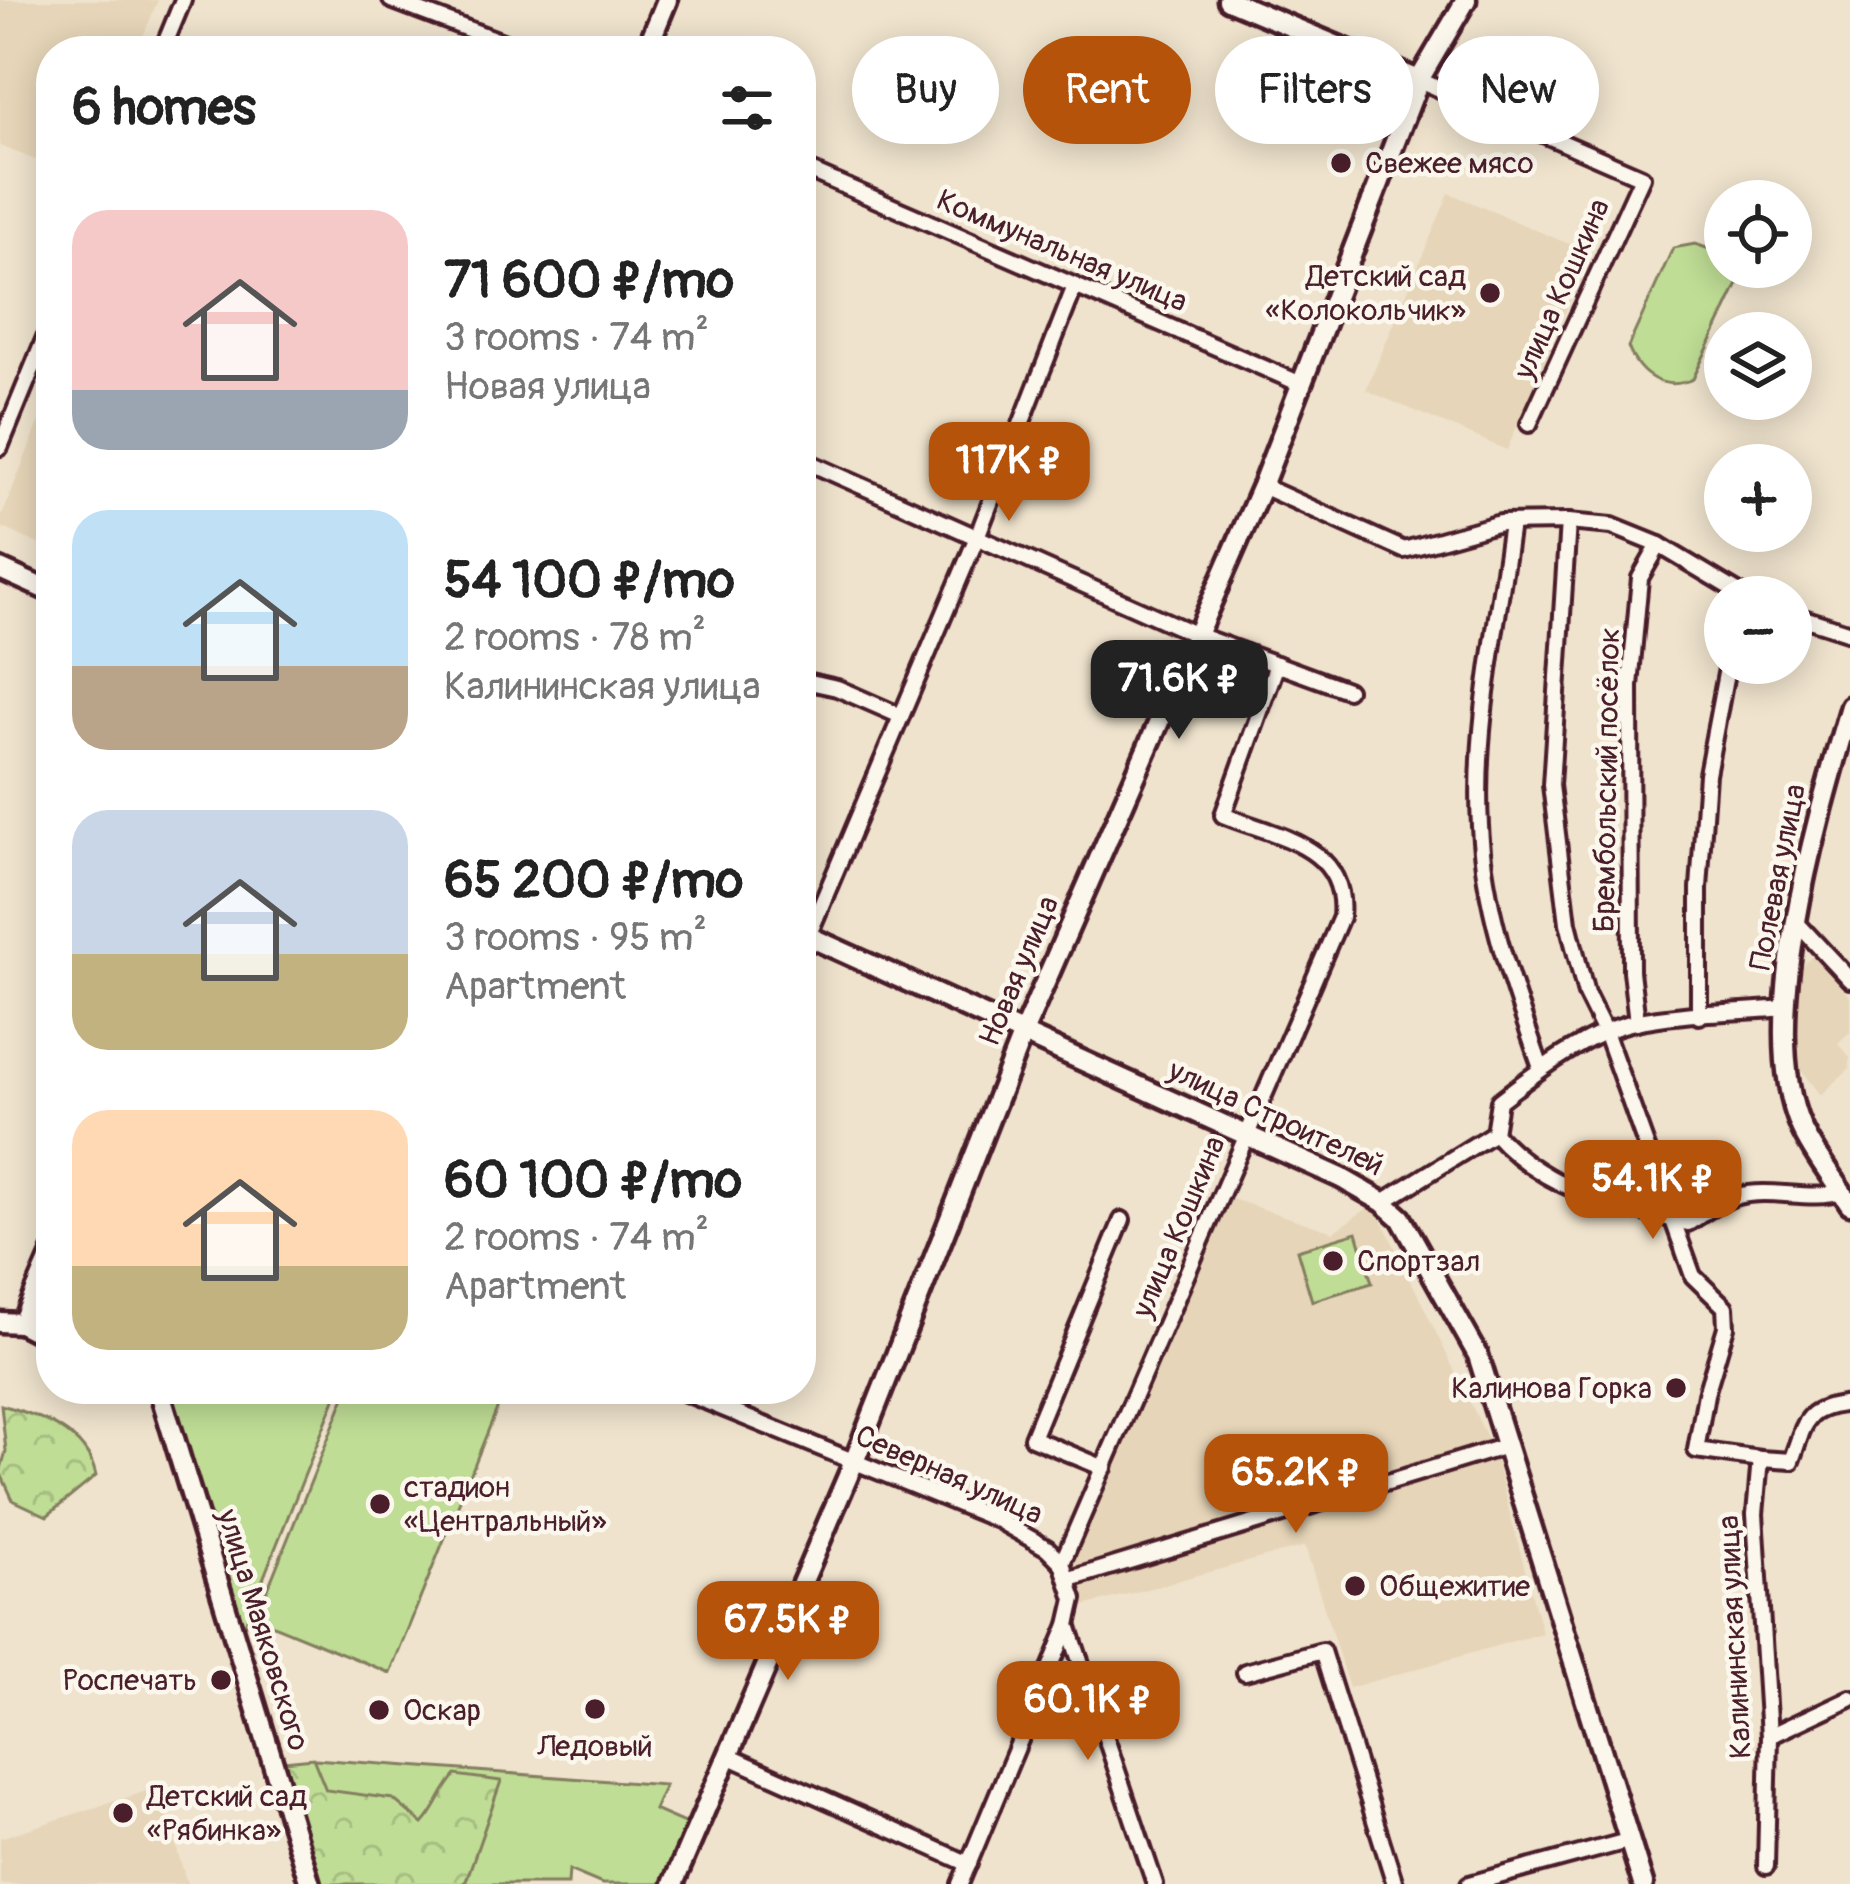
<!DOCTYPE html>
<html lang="en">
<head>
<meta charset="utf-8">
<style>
	body { margin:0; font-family:Pangolin,sans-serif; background:#f6f6f6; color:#222; height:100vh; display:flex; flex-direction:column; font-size:45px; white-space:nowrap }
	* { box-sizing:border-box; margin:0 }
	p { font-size:39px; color:#767676 }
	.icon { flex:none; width:66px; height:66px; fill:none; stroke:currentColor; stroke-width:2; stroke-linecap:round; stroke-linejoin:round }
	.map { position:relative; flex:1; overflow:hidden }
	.panel { position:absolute; left:36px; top:36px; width:780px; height:1368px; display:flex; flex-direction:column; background:#fff; border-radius:48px; box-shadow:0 6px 30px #0003 }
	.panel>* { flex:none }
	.top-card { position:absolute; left:852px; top:36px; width:816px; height:108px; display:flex; gap:24px }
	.fabs { position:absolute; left:1704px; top:180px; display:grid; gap:24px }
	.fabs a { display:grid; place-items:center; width:108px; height:108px; border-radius:50%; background:#fff; box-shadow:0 6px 30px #0003; font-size:60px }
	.price { position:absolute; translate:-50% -102px; padding:0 27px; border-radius:24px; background:#b45309; color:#fff; font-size:39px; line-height:78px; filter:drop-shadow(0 3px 6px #0008) }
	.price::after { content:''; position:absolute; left:50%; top:72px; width:36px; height:27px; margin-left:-18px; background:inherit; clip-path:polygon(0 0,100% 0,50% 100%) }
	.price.active { background:#222; color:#fff }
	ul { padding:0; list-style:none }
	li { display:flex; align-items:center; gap:36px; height:300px; padding:0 36px }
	li span { display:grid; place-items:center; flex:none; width:336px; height:240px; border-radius:36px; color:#555 }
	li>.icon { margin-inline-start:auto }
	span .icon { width:144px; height:144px; fill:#fffc; stroke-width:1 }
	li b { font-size:51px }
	h2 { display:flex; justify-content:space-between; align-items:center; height:144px; padding:0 36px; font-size:51px }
	.pill { padding:0 42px; border-radius:54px; background:#fff; box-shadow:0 6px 30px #0003; font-size:42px; line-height:108px }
	.pill.active { background:#b45309; color:#fff }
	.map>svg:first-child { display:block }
	.built { fill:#e6d5b8 }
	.green { fill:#bfdd95; stroke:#847e60; stroke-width:3 }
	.forest { fill:url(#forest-crowns); stroke:#847e60; stroke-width:3 }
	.water { fill:url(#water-ripples); stroke:#72929a; stroke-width:3 }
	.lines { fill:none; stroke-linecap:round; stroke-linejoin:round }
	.street-casing { stroke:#4a1f2b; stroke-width:22 }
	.secondary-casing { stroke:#4a1f2b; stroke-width:27 }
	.street { stroke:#fbf7ec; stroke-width:14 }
	.secondary { stroke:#fbf7ec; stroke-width:18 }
	.poi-dot { fill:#4a1f2b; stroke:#fbf7ec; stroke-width:4.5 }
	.labels { text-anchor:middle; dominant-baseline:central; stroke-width:9; stroke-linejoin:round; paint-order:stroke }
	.poi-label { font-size:30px; fill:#4a1f2b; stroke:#fbf7ec; text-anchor:start }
	.street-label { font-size:30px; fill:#4a1f2b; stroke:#fbf7ec }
</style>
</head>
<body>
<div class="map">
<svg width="1850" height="1884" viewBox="0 0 1850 1884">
	<defs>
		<pattern id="forest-crowns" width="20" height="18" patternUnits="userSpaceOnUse" patternTransform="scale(3)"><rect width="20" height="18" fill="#bfdd95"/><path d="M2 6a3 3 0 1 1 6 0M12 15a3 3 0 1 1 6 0" fill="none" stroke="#a6bd81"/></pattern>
		<pattern id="water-ripples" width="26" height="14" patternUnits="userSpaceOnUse" patternTransform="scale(3)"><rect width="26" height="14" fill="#8ddfe4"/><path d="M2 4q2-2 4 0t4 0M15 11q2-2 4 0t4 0" fill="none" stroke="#7bbfc4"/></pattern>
	</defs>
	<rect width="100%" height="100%" fill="#efe3cd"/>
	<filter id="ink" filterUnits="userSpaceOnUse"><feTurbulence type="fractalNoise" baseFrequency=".00833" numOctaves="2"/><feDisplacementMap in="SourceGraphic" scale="24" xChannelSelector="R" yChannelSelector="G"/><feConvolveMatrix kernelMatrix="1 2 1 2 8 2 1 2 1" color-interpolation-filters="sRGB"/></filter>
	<g filter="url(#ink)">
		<g class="built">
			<path d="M0,0H158L137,51H51V166L0,146Z"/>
			<path d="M1449,193L1590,253L1507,450L1366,390Z"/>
			<path d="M51,393V550L0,526V520Z"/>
			<path d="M1812,956L1850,997V1032L1838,1043L1850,1057V1068L1820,1095L1794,1061L1790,1008L1802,966Z"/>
			<path d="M1229,1198L1333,1232L1374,1204L1493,1450L1542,1633L1349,1688L1305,1546L1084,1606L1070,1559Z"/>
			<path d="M159,1787L187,1884H0V1838Z"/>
		</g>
		<g class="green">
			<path d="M1695,244L1721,253L1725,267H1734L1740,280L1693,379C1664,392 1639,376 1628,347L1673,248Z"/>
			<path d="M1357,1232L1372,1283L1312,1301L1297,1250Z"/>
			<path d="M164,1389H339L245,1624L234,1618Z"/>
			<path d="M348,1389H505L390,1673L256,1618Z"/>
			<path d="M315,1759L665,1785L654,1810L696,1828L672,1884H602L569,1870L568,1884H316L279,1767Z"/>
		</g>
		<g class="forest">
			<path d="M1,1405C41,1416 87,1432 96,1476L47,1516L13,1500L0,1472L6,1451Z"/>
			<path d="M313,1758L326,1790L393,1799L423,1824C438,1808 441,1791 456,1775L501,1781L466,1881L462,1884H315L282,1772L284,1761Z"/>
		</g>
		<circle class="water" cx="1349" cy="110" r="24"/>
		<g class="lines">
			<defs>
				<g id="street">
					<path d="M391,0L526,51"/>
					<path d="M162,51L183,0"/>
					<path d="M1419,80L1642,177L1529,424"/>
					<path d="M801,167L1301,384"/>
					<path d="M0,447L51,323"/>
					<path d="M801,459L1197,635L1347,690"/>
					<path d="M1262,486L1404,550L1500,523L1568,522L1612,526L1659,545L1746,597"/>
					<path d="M1568,522L1551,785L1568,923L1586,994L1606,1034L1693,1276L1725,1307L1726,1327L1706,1394L1696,1450L1760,1459"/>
					<path d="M1511,523C1498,623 1474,726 1480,826C1484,910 1514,990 1541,1068"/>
					<path d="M1791,614L1850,633"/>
					<path d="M801,680L837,688L901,716"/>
					<path d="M1798,924L1850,980"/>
					<path d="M801,953L977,537L1075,286"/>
					<path d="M1699,1016V888L1707,774L1728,663"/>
					<path d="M1637,1022L1631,971L1630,686L1640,578L1659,545"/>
					<path d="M1494,1133C1545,1191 1617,1206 1688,1223C1704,1213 1720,1201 1738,1196C1772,1187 1808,1202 1842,1192"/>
					<path d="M1383,1202L1494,1133L1499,1101C1535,1073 1590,1031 1635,1022C1682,1012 1735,1013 1783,1008"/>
					<path d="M20,1323L51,1251"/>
					<path d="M676,1389L998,1520L1047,1548L1062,1563"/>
					<path d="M1104,1468L1032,1438L1122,1220"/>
					<path d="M1070,1579L1506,1446"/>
					<path d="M1068,1625L1155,1884"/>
					<path d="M1245,1672L1322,1651L1395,1884"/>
					<path d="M1769,1736L1850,1698"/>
					<path d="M728,1756L969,1864"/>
					<path d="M1766,1866L1769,1736L1755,1514L1760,1459L1791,1461C1806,1421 1804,1408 1850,1403"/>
					<path d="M960,1884L1068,1625L1074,1599L1062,1563L1341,917C1348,845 1277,837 1223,815L1277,664"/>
					<path d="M1469,1884L1631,1840"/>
				</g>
				<g id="secondary">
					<path d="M1228,0L1419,80"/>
					<path d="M646,51L667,0"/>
					<path d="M0,569L51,592"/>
					<path d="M1850,706C1819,813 1755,1022 1801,1127C1813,1154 1834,1180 1850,1205"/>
					<path d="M801,933L1341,1178L1383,1202L1401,1218L1478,1355L1643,1884"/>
					<path d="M0,1322L20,1323L51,1339"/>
					<path d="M20,1323L51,1312"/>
					<path d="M159,1389L310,1884"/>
					<path d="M673,1884L854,1462L1023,1033L1262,486L1419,80L1466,0"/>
				</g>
			</defs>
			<use href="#street" class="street-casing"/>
			<use href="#secondary" class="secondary-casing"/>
			<use href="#street" class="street"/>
			<use href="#secondary" class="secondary"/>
		</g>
	</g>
	<g class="poi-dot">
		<circle cx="1341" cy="163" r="12"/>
		<circle cx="1490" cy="293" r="12"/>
		<circle cx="1333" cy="1261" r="12"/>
		<circle cx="1676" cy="1388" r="12"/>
		<circle cx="380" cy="1504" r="12"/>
		<circle cx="1355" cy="1586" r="12"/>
		<circle cx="221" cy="1680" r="12"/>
		<circle cx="595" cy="1709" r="12"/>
		<circle cx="379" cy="1710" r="12"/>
		<circle cx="123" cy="1813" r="12"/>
	</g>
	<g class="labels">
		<g class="poi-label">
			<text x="1365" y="163">Свежее мясо</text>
			<text x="1466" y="276" text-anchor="end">Детский сад<tspan x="1466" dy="34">«Колокольчик»</tspan></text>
			<text x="1357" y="1261">Спортзал</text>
			<text x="1652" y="1388" text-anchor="end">Калинова Горка</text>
			<text x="404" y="1487">стадион<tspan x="404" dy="34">«Центральный»</tspan></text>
			<text x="1379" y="1586">Общежитие</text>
			<text x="197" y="1680" text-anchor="end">Роспечать</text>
			<text x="403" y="1710">Оскар</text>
			<text x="595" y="1746" text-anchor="middle">Ледовый</text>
			<text x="147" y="1796">Детский сад<tspan x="147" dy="34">«Рябинка»</tspan></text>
		</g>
		<g class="street-label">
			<text transform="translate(1062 251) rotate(23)">Коммунальная улица</text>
			<text transform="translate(1562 289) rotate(-66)">улица Кошкина</text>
			<text transform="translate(1607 780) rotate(-89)">Брембольский посёлок</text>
			<text transform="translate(1778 877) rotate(-79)">Полевая улица</text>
			<text transform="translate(1019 971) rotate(-67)">Новая улица</text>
			<text transform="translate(1276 1118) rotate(25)">улица Строителей</text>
			<text transform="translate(1179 1227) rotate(-67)">улица Кошкина</text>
			<text transform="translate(949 1475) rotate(24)">Северная улица</text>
			<text transform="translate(263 1630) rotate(73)">улица Маяковского</text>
			<text transform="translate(1735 1637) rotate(-93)">Калининская улица</text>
		</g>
	</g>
</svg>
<div class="fabs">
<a><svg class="icon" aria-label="locate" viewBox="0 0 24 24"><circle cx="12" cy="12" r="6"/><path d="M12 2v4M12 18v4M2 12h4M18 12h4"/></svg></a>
<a><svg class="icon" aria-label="layers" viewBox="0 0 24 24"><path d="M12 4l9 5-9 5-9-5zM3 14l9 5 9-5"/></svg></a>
<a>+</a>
<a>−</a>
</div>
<b class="price" style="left:1009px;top:524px">117K ₽</b>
<b class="price active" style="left:1179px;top:742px">71.6K ₽</b>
<b class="price" style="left:1653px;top:1242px">54.1K ₽</b>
<b class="price" style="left:1296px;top:1536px">65.2K ₽</b>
<b class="price" style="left:788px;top:1683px">67.5K ₽</b>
<b class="price" style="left:1088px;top:1763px">60.1K ₽</b>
<div class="top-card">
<a class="pill">Buy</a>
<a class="pill active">Rent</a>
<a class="pill">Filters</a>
<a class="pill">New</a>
</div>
<section class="panel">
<h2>6 homes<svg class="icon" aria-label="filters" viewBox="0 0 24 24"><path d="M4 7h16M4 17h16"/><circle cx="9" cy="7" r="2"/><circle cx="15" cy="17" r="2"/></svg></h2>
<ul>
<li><span style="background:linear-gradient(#f6c9c9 75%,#9aa5b1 0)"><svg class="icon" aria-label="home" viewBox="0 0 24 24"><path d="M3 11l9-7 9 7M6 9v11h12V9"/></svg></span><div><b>71 600 ₽/mo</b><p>3 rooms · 74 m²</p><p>Новая улица</p></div></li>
<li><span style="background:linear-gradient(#bfe0f5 65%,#b9a48a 0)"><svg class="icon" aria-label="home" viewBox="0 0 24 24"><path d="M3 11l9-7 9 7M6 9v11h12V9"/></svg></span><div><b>54 100 ₽/mo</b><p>2 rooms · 78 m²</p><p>Калининская улица</p></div></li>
<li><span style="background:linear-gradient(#c9d6e8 60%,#c2b280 0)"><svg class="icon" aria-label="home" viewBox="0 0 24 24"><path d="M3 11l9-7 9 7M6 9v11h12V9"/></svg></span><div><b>65 200 ₽/mo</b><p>3 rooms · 95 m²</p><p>Apartment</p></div></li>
<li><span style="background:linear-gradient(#ffd9b3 65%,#c2b280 0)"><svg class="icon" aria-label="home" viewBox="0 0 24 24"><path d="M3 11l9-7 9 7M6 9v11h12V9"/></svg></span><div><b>60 100 ₽/mo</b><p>2 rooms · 74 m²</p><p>Apartment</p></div></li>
</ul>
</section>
</div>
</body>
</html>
